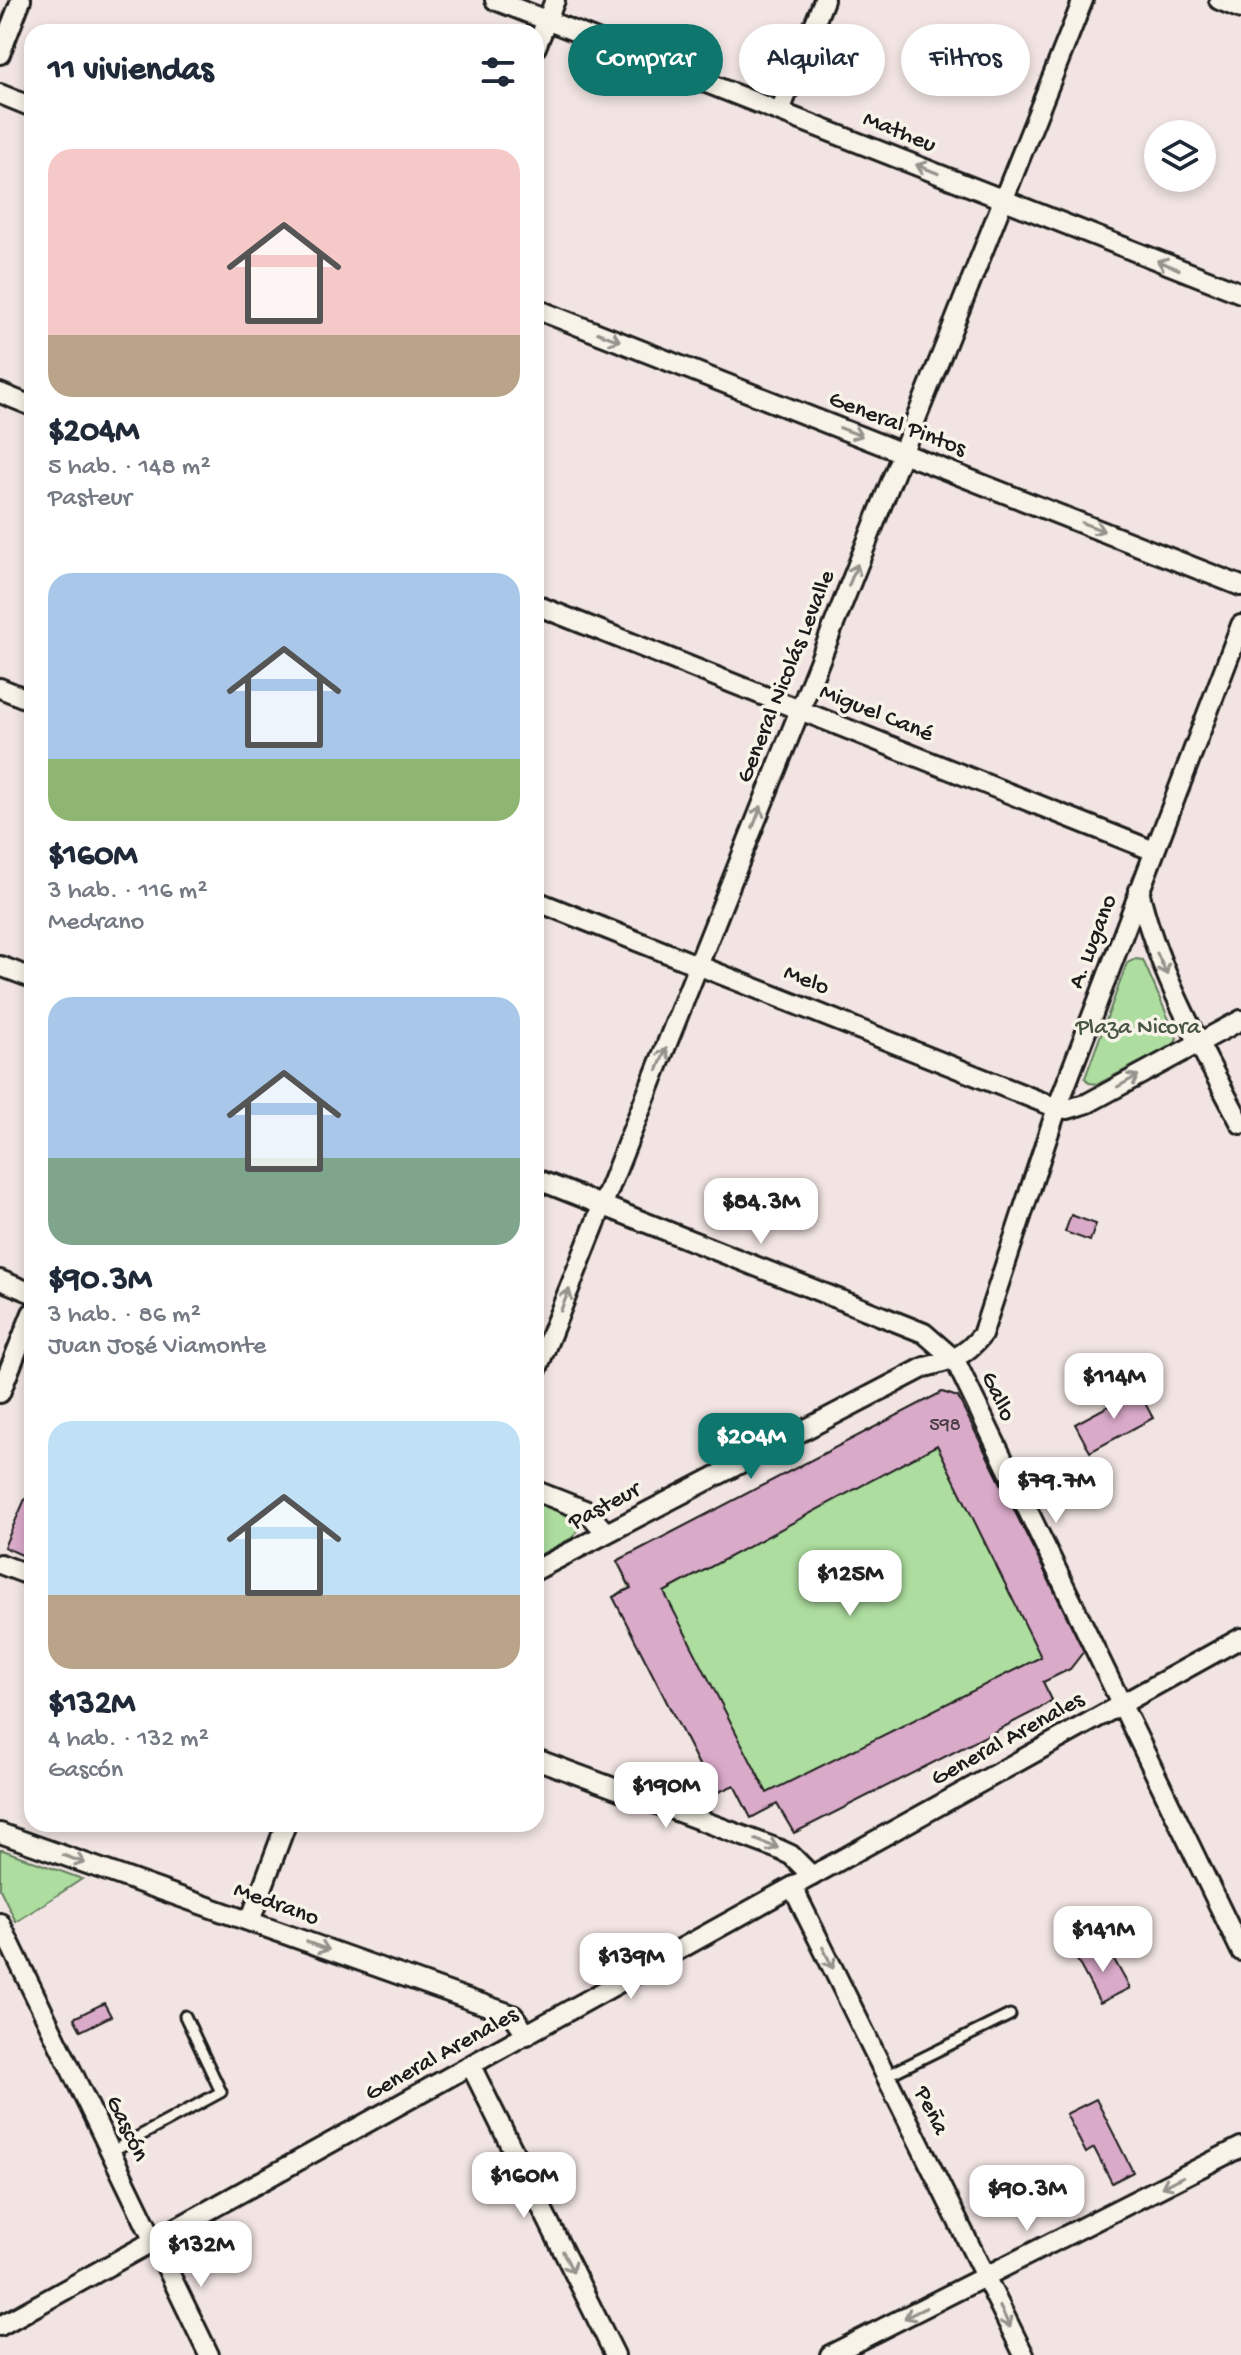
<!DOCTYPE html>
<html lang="es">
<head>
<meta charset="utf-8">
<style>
	body { margin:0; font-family:"Gochi Hand",sans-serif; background:#f2f2f3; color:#1f2937; height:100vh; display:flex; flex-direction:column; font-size:30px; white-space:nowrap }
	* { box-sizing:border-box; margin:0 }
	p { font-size:26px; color:#747a83 }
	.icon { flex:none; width:44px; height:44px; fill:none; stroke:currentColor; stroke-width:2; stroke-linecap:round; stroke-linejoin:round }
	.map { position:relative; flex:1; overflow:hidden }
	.panel { position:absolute; left:24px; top:24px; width:520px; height:1808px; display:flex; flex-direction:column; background:#fff; border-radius:24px; box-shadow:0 4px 12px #0003 }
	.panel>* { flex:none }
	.top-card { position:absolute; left:568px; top:24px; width:552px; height:72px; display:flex; gap:16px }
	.tools { position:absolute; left:1144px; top:120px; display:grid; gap:16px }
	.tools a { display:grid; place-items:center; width:72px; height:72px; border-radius:50%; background:#fff; box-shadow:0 4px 12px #0003; font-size:40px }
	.price { position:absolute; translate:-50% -68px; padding:0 18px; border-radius:16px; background:#fff; color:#222; font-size:26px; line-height:52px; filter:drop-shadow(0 2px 4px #0008) }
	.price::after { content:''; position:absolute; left:50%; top:48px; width:24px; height:18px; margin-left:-12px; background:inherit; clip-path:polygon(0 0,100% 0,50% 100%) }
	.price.selected { background:#0f766e; color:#fff }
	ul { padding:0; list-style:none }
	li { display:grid; align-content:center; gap:16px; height:424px; padding:0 24px }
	li span { display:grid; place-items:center; height:248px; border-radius:24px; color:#555 }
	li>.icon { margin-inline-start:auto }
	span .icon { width:144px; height:144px; fill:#fffc; stroke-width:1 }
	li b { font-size:34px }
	h2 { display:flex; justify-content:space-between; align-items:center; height:96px; padding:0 24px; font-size:34px }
	.tag { padding:0 28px; border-radius:36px; background:#fff; box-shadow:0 4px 12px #0003; font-size:28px; line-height:72px }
	.tag.selected { background:#0f766e; color:#fff }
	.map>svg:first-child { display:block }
	.green { fill:#adde9f; stroke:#647d5e; stroke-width:2 }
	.building { fill:#daaac9; stroke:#1c1c1c; stroke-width:2; fill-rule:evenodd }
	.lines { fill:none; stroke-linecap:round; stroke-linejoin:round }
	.service-casing { stroke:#1c1c1c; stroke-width:15 }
	.minor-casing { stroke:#1c1c1c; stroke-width:24 }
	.service { stroke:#f7f3e8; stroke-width:9 }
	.minor { stroke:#f7f3e8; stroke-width:18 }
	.oneway { stroke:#94928c }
	.labels { text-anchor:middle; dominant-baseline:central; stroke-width:7; stroke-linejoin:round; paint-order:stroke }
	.number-label { font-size:20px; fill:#4c4047 }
	.street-label { font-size:24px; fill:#1c1c1c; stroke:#f7f3e8 }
	.park-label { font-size:24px; fill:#485643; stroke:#f7f3e8 }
</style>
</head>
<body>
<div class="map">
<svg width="1241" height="2355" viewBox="0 0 1241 2355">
	<rect width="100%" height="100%" fill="#f1e4e2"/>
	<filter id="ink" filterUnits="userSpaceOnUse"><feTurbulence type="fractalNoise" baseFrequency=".0125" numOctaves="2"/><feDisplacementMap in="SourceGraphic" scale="16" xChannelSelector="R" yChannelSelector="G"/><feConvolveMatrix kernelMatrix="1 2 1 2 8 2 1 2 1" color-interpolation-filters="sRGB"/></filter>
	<g filter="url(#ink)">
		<g class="green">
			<path d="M1135,959L1143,960L1177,1038L1174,1045L1098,1084L1089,1083L1085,1078L1127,963Z"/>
			<path d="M942,1392L958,1397L1084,1651L1070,1669L1043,1682L1052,1700L1039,1709L794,1833L777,1804L751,1818L734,1785L714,1794L613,1597L630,1588L617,1561Z"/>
			<path d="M536,1501L573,1518L578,1529L572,1538L536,1557Z"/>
			<path d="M0,1850H3L82,1879L16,1922L0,1889Z"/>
		</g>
		<g class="building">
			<path d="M1071,1215L1096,1224L1090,1241L1065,1232Z"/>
			<path d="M1138,1390L1153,1418L1090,1452L1075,1424Z"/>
			<path d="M942,1392L958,1397L1084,1651L1070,1669L1043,1682L1052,1700L1039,1709L794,1833L777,1804L751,1818L734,1785L714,1794L613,1597L631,1588L617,1561ZM937,1445L1041,1657L767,1793L664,1592Z"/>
			<path d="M25,1499L32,1502V1538L24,1556L4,1547Z"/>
			<path d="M1106,1945L1130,1988L1100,2003L1077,1960Z"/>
			<path d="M104,2003L111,2016L81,2031L74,2018Z"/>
			<path d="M1096,2099L1133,2172L1112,2183L1094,2148L1086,2153L1066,2114Z"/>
		</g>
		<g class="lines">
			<defs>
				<g id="service">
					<path d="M886,2076L1010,2015"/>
					<path d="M110,2152L221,2092L185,2016"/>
				</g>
				<g id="minor">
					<path d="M495,0L1241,293"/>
					<path d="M1219,0L1241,9"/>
					<path d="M536,47L555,0"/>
					<path d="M0,54L21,0"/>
					<path d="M0,94L32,107"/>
					<path d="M780,111L824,0"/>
					<path d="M536,309L1241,586"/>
					<path d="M0,393L32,406"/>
					<path d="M536,605L1154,851"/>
					<path d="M0,688L32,701"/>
					<path d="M1139,890C1158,973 1202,1049 1241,1124"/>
					<path d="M536,901L1057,1108L1068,1109L1088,1103L1241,1020"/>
					<path d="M0,966L32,978"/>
					<path d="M536,1179L924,1333L955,1360L1241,1951"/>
					<path d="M0,1280L32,1293"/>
					<path d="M536,1372L1083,0"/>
					<path d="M0,1393L32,1313"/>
					<path d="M536,1491L587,1511L606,1533"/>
					<path d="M0,1564L32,1576"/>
					<path d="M536,1570L925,1367C951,1361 965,1356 982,1335L1057,1108L1241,625"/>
					<path d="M536,1759L778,1849L791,1855L812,1876"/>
					<path d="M0,1833L513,2015L527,2035"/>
					<path d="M793,1888L1024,2355"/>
					<path d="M250,1921L286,1824"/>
					<path d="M0,1923L209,2355"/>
					<path d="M471,2066L615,2355"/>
					<path d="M0,2326L1241,1638"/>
					<path d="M830,2355L1241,2147"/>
				</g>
			</defs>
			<use href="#service" class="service-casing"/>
			<use href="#minor" class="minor-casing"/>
			<use href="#service" class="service"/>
			<use href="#minor" class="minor"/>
		</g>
		<defs><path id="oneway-shaft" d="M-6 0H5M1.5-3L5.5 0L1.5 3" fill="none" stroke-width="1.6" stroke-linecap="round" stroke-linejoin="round" transform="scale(2)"/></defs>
		<g class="oneway">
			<use href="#oneway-shaft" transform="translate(927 169) rotate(-158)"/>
			<use href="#oneway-shaft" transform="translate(1168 265) rotate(-158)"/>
			<use href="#oneway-shaft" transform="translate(609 337) rotate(21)"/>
			<use href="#oneway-shaft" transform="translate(851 432) rotate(21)"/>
			<use href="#oneway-shaft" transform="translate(1093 527) rotate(21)"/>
			<use href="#oneway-shaft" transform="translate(853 575) rotate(-68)"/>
			<use href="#oneway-shaft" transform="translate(757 817) rotate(-69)"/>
			<use href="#oneway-shaft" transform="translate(1162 964) rotate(65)"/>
			<use href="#oneway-shaft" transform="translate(662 1059) rotate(-68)"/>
			<use href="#oneway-shaft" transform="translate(1128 1081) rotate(-29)"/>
			<use href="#oneway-shaft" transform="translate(565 1300) rotate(-68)"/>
			<use href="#oneway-shaft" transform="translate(767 1844) rotate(21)"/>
			<use href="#oneway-shaft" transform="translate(74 1859) rotate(20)"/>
			<use href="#oneway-shaft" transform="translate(318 1946) rotate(20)"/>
			<use href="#oneway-shaft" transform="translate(828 1958) rotate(64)"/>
			<use href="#oneway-shaft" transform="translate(1172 2182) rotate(153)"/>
			<use href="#oneway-shaft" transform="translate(568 2262) rotate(64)"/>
			<use href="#oneway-shaft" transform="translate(915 2313) rotate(154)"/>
			<use href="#oneway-shaft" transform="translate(1005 2317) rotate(64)"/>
		</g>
	</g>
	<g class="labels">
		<g class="number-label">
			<text x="945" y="1426">598</text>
		</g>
		<g class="street-label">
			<text transform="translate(899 133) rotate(22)">Matheu</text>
			<text transform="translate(897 425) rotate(21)">General Pintos</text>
			<text transform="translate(787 677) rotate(-68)">General Nicolás Levalle</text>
			<text transform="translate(876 714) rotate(22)">Miguel Cané</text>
			<text transform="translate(1094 942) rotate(-69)">A. Lugano</text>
			<text transform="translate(806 981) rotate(22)">Melo</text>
			<text transform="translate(997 1397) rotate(65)">Gallo</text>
			<text transform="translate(605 1507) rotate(-28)">Pasteur</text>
			<text transform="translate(1008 1740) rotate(-29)">General Arenales</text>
			<text transform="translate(276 1905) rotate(20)">Medrano</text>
			<text transform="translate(442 2055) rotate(-29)">General Arenales</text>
			<text transform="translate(930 2111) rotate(64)">Peña</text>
			<text transform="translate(126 2129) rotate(64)">Gascón</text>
		</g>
		<g class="park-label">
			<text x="1138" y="1028">Plaza Nicora</text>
		</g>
	</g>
</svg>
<div class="tools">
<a><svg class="icon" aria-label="layers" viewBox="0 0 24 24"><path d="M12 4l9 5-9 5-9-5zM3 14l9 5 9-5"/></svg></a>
</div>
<b class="price" style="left:761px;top:1246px">$84.3M</b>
<b class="price" style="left:1114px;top:1421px">$114M</b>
<b class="price selected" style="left:751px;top:1481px">$204M</b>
<b class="price" style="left:1056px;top:1525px">$79.7M</b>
<b class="price" style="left:850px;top:1618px">$125M</b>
<b class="price" style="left:666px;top:1830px">$190M</b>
<b class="price" style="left:1103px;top:1974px">$141M</b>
<b class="price" style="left:631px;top:2001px">$139M</b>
<b class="price" style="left:524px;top:2220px">$160M</b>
<b class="price" style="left:1027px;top:2233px">$90.3M</b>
<b class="price" style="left:201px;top:2289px">$132M</b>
<div class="top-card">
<a class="tag selected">Comprar</a>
<a class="tag">Alquilar</a>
<a class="tag">Filtros</a>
</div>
<section class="panel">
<h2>11 viviendas<svg class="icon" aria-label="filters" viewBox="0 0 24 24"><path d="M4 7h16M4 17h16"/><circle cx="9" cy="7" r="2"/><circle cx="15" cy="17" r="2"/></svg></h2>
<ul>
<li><span style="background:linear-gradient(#f6c9c9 75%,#b9a48a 0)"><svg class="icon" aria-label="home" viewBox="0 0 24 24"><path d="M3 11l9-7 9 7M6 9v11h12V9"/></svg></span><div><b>$204M</b><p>5 hab. · 148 m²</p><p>Pasteur</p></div></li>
<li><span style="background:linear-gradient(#a9c7e8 75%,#8fb573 0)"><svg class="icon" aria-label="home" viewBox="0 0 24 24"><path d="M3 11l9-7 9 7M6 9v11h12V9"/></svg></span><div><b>$160M</b><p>3 hab. · 116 m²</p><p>Medrano</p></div></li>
<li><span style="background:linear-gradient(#a9c7e8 65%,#7fa58c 0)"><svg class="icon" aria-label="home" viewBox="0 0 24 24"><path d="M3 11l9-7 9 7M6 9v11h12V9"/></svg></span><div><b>$90.3M</b><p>3 hab. · 86 m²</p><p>Juan José Viamonte</p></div></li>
<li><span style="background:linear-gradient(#bfe0f5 70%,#b9a48a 0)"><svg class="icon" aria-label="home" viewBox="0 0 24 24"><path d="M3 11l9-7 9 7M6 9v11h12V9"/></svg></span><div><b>$132M</b><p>4 hab. · 132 m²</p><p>Gascón</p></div></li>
</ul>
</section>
</div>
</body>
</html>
